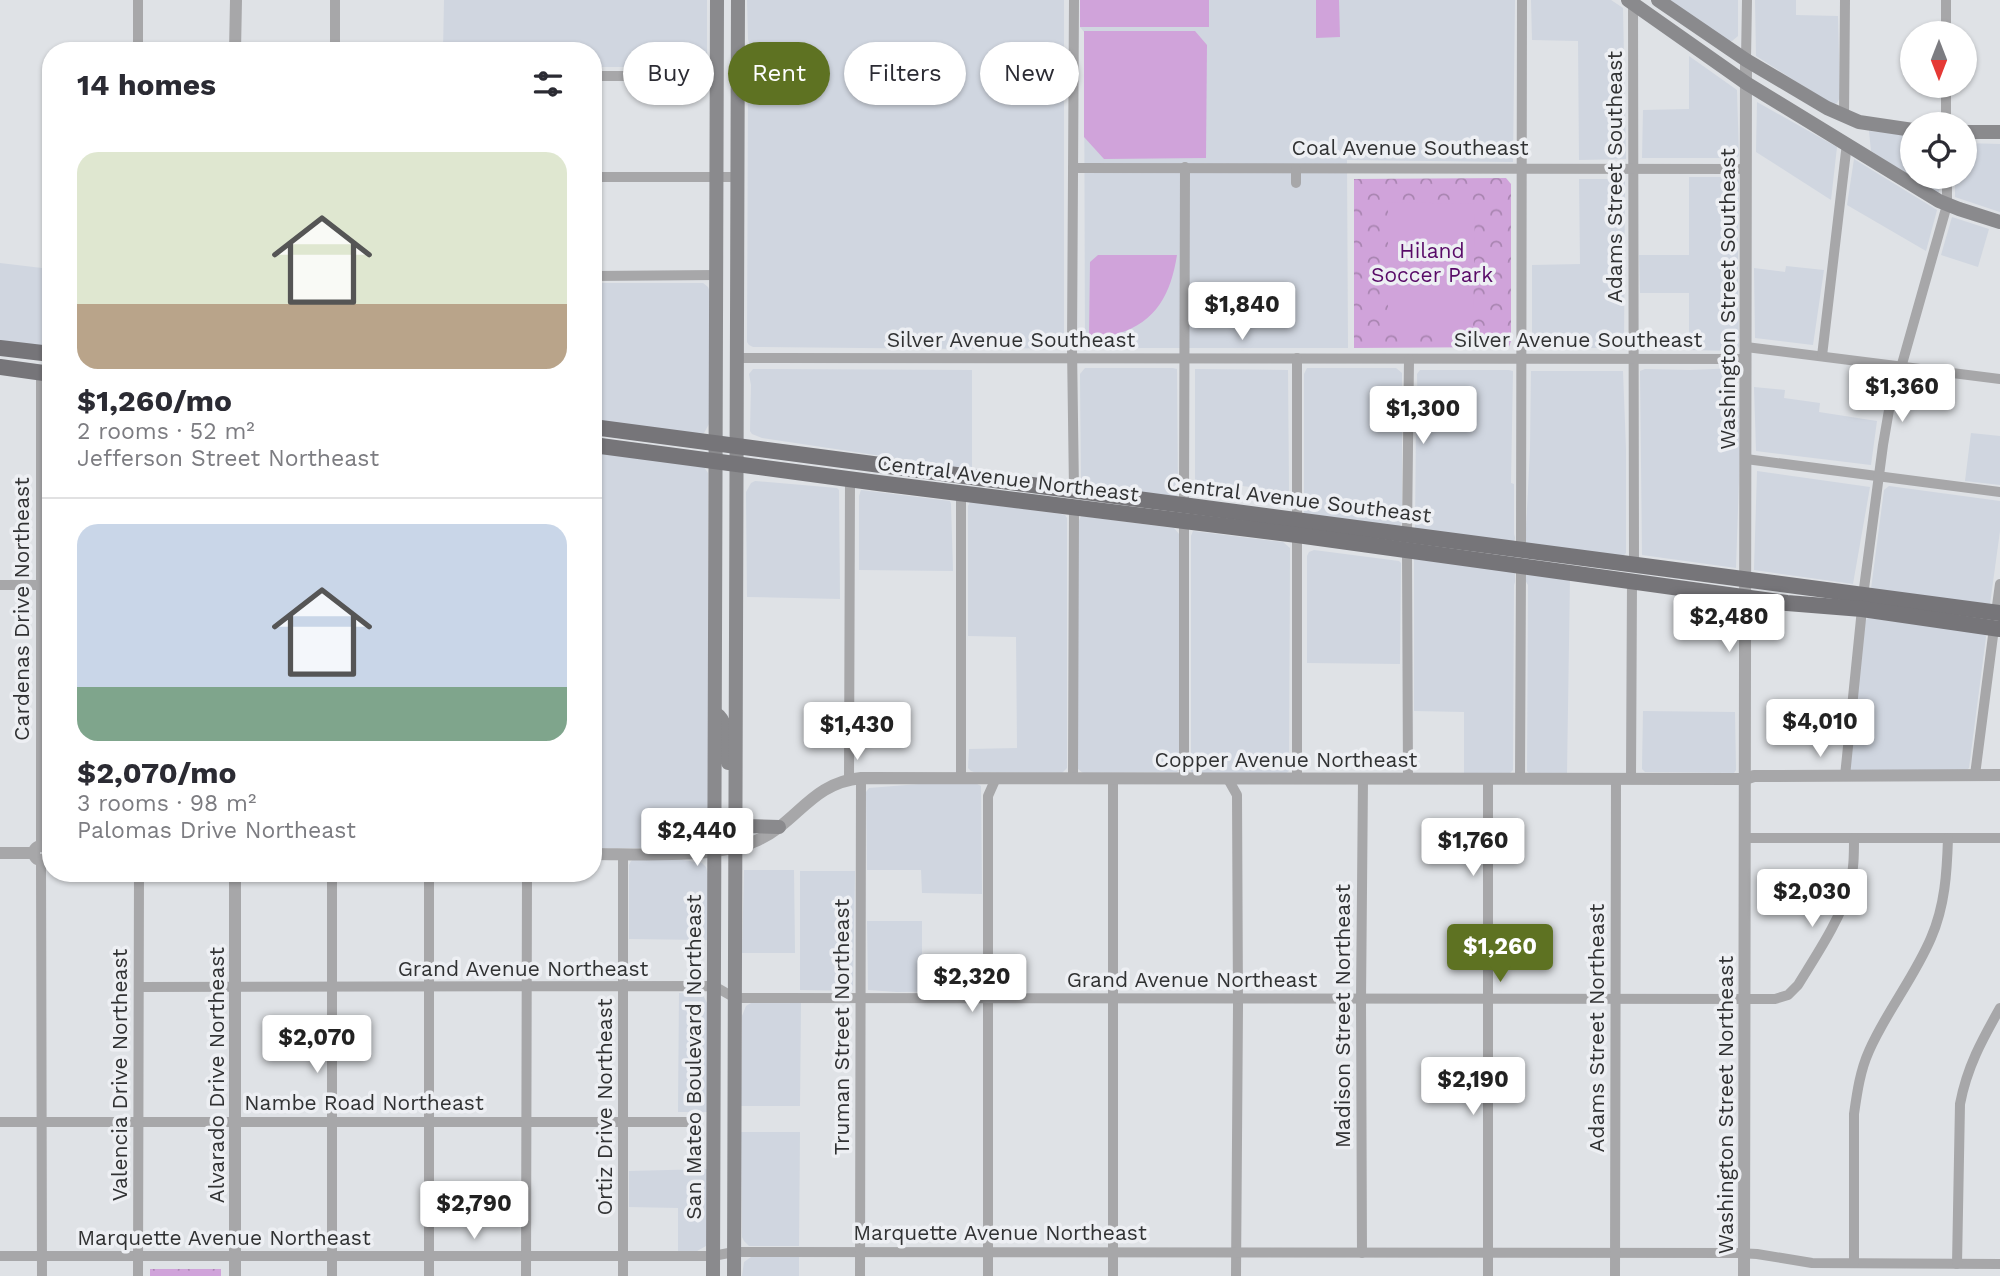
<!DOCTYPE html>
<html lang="en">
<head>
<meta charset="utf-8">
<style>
	body { margin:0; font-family:"Work Sans",sans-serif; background:#f2f2f3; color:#2b2b33; height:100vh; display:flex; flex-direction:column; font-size:26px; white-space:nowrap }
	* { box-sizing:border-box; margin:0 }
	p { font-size:23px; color:#7c7c81 }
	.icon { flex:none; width:38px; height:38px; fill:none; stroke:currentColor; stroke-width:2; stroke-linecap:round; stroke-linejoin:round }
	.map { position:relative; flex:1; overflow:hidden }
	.panel { position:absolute; left:42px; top:42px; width:560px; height:840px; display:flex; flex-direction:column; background:#fff; border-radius:28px; box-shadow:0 2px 5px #0004 }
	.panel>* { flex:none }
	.hud { position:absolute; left:623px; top:42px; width:665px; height:63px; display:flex; gap:14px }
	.needle { width:46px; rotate:180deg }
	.tools { position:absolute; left:1900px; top:21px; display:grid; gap:14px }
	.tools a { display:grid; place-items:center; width:77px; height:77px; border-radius:50%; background:#fff; box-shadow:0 2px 5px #0004; font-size:35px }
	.price { position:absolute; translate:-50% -60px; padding:0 16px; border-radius:7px; background:#fff; color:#222; font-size:23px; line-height:46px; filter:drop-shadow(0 2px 4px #0008) }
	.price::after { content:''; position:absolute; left:50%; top:42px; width:21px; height:16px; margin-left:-10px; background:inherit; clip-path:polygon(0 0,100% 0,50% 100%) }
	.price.selected { background:#5e7222; color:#fff }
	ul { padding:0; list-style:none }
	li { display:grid; align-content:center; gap:14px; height:371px; padding:0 35px }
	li+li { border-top:2px solid #e1e1e2 }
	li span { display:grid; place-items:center; height:217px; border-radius:21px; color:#555 }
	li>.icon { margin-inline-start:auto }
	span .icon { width:126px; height:126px; fill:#fffc; stroke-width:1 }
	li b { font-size:30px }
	h2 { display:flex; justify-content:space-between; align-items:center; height:84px; padding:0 35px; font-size:30px }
	.tag { padding:0 24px; border-radius:32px; background:#fff; box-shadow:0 2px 5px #0004; font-size:24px; line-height:63px }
	.tag.selected { background:#5e7222; color:#fff }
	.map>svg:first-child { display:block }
	.built { fill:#d0d6e0 }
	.park { fill:url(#park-crowns) }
	.garden { fill:#d0a3da }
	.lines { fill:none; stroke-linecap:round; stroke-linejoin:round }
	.minor { stroke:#a7a7a9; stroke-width:10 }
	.tertiary { stroke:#a7a7a9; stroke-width:12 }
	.secondary { stroke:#8a8a8d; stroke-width:14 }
	.primary { stroke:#767579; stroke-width:16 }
	.labels { text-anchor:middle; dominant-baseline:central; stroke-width:7; stroke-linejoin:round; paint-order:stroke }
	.street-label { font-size:21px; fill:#313233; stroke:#edeff3 }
	.park-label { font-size:21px; fill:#580a67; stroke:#edeff3 }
</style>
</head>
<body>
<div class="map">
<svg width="2000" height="1276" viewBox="0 0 2000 1276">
	<defs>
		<pattern id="park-crowns" width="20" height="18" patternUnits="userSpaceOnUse" patternTransform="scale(1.75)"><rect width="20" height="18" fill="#d0a3da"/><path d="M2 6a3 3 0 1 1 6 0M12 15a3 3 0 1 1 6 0" fill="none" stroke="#a985b1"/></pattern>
	</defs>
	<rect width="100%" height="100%" fill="#dfe2e6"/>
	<g class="built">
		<path d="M444,0H707V60L702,67H593V51H443Z"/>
		<path d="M747,0H1064V348L963,349L753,347L749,345L747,342L748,96L752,84V56L748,39Z"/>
		<path d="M1080,0H1515L1513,162L1347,160L1348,348H1085L1084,32L1080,27Z"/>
		<path d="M1531,0H1611L1623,8L1626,159L1579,160L1578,41L1532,40Z"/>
		<path d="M1670,0H1738V36L1732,41H1728Z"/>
		<path d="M1755,0H1796V15L1838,16L1840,98L1837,103L1833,105L1756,56Z"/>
		<path d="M1689,56L1737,90L1739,156L1735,158H1642L1643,110L1689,109Z"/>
		<path d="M1757,102L1837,147L1831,200L1756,152Z"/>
		<path d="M1869,131L1913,135V177H1940L1939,192H1935L1871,151Z"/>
		<path d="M1965,143L2000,144V212L1955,197V177H1965Z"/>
		<path d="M1854,159L1937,210L1926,251L1847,205Z"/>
		<path d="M1689,177H1737L1739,181L1738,265L1739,347L1736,351L1689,350V293H1640L1639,255H1689Z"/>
		<path d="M1579,179H1625L1624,348H1532V265L1580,264Z"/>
		<path d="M1952,217L1989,229L1978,267L1941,255Z"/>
		<path d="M0,263L42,268V289H51V349L0,343Z"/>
		<path d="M1786,266L1824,270L1813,345L1755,338L1754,268L1785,272Z"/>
		<path d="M593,283H703L708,287L710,292L709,424L704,433L700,434L593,420Z"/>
		<path d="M1085,368H1173L1177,369L1178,494L1176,497L1081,484L1080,374Z"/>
		<path d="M1307,368H1396L1402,373V523L1398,528L1304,515V374Z"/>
		<path d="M1737,368L1740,451L1736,568L1642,555L1640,371L1645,369L1690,370Z"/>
		<path d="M753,369L972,370V467H955L762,438L752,434L750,431L751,385L749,374Z"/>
		<path d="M1195,369L1288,370L1289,492L1195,480Z"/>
		<path d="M1420,370H1509L1513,371L1511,483L1514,484V534L1515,538L1513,546L1415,530L1416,421L1418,420L1417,374Z"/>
		<path d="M1531,371H1623L1626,449V553L1621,558L1525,548L1530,449Z"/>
		<path d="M1754,387L1785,390L1784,398L1820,403L1819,412L1877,421L1871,465L1756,451Z"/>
		<path d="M1971,433L2000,436V485L1965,481Z"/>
		<path d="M593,452L704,467L708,473V833L706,840L701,845L676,848H593Z"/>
		<path d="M1757,471L1870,487L1853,584L1754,570Z"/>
		<path d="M755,481L837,488L839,490L840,599L747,597L746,492L751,483Z"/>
		<path d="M1889,486L2000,501V531L1990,604L1871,589L1884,490Z"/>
		<path d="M861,490L950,501L951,504L953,571L859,570V496Z"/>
		<path d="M970,502L1061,514L1065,515L1067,518V768L1062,773L974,772L971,771L968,768L969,749L1017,748L1016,637L968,636V506Z"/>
		<path d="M1081,516L1174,528L1179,534V769L1177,772L1083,773L1078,769V523Z"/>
		<path d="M1193,531L1283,542L1290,548L1289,771L1285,774L1194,773L1191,772V536Z"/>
		<path d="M1314,550L1399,561L1401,563L1400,664L1307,663V556L1309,552Z"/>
		<path d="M1414,559L1515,571V582L1514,585L1513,770L1509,774H1464V712L1414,711Z"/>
		<path d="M1526,571L1570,578L1567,774L1529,773L1527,771L1528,585L1525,580Z"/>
		<path d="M1868,618L1985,633L1986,637L1969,768L1965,771H1851L1848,766L1865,621Z"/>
		<path d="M1643,711L1735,712L1736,770L1734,773L1645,772L1642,769Z"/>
		<path d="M919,784H977L981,786L982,894L922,893L921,870H867L866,792L869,788Z"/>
		<path d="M635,859H677L702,863L706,867L708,875L707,940L629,939V865L631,861Z"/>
		<path d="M744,870H794L795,953H742Z"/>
		<path d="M800,871H855L853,991L800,990Z"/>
		<path d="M867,921H922V969H982L980,991L897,992L868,990Z"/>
		<path d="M679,993L703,995L708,1005L707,1112H678Z"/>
		<path d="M751,1003H801L800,1106H741L742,1016L746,1006Z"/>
		<path d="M741,1132H800L799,1246H749L744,1241L742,1237Z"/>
		<path d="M708,1169V1237L706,1246L697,1251H678V1208L629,1207V1171Z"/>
		<path d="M751,1257H799V1276H742L744,1262Z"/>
	</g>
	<g class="park">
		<path d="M1506,178L1511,184V341L1509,347L1354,348V179Z"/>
		<rect x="150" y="1269" width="71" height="7"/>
	</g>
	<g class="garden">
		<rect x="1080" y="0" width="129" height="27"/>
		<path d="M1316,0H1339L1340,37L1316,38Z"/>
		<path d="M1084,31H1195L1207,45L1206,158L1104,159L1084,137Z"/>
		<path d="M1388,202L1475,204L1473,326H1388Z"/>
		<path d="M1098,255H1177C1171,293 1157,322 1117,334C1108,337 1098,336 1089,337L1090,262Z"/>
	</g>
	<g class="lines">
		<g class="minor">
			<path d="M138,0V51"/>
			<path d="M1633,2L1634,565"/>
			<path d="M1946,33V0"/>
			<path d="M335,51V0"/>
			<path d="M1746,60L1747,0"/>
			<path d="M593,76H717"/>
			<path d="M1844,116L1845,0"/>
			<path d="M1946,124V86"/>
			<path d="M1073,168L1746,169"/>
			<path d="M1296,169V183"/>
			<path d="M593,177H738"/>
			<path d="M593,276L717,275"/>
			<path d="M1746,347L2000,379"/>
			<path d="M1822,356L1847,143"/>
			<path d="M738,358L1746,359"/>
			<path d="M1297,358V779"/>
			<path d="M1746,459L2000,492"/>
			<path d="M1074,490L1072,348L1074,0"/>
			<path d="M1184,504L1185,167"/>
			<path d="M1184,521V778"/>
			<path d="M1407,533L1409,359"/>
			<path d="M1407,550L1408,779"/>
			<path d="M1521,550L1522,0"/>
			<path d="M0,585H51"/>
			<path d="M1863,596L1883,445L1889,410L1947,205V177"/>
			<path d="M1996,613L2000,584"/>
			<path d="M1975,775L1994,628"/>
			<path d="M1845,776L1862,609"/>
			<path d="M961,778V494"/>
			<path d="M1073,778L1074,507"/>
			<path d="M849,779L850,480"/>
			<path d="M1228,779L1237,795L1238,1006L1236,1276"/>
			<path d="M1520,779L1521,566"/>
			<path d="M1631,779L1632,581"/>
			<path d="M1745,838H2000"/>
			<path d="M41,846V372"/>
			<path d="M41,860L42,1276"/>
			<path d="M139,987L714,986L735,998L1775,999L1788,995L1798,985C1815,957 1841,919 1849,887C1854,871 1854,855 1854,838"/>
			<path d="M0,1122H687"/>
			<path d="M1362,1253L1361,999L1363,779"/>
			<path d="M0,1256H713L734,1252L1737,1253L1757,1254L1812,1263L2000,1264"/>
			<path d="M1854,1263V1114C1857,1093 1860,1071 1869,1051C1886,1012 1914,978 1931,938C1945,906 1947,872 1948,838"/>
			<path d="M1957,1264L1960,1104C1967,1067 1982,1040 2000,1008"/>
			<path d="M138,1276L139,873"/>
			<path d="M332,1276V873"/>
			<path d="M429,1276V873"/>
			<path d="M526,1276L527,873"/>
			<path d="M623,1276V854"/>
			<path d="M860,1276L861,778"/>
			<path d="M988,1276V796L996,778"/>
			<path d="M1113,1276V778"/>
			<path d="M1488,1276V779"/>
			<path d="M1615,1276L1616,779"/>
		</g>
		<g class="tertiary">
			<path d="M235,51L236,0"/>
			<circle cx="41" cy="853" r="7"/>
			<path d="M0,853H34"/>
			<path d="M593,854C639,854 716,859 758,840C798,822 811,783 861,778L1745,779L1754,776L2000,775"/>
			<path d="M235,873V1276"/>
			<path d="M1744,1276L1746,60"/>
		</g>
		<g class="secondary">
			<path d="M1628,0L1746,83L1939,201L1959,209L2000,222"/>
			<path d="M1658,0L1746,60L1827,108L1859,122L1913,130"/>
			<path d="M1965,132H2000"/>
			<path d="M715,713C731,723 726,747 728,763"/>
			<path d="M736,819L747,826L779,827"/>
			<path d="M713,1276L717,0"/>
			<path d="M734,1276L738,0"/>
		</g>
		<g class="primary">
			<path d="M0,348L51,354"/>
			<path d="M0,367L51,374"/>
			<path d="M593,427L2000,613"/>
			<path d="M593,445L878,483L1297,535L1787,603L1862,609L2000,629"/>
		</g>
	</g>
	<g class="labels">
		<g class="street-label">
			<text x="1410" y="147">Coal Avenue Southeast</text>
			<text transform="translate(1614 177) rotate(-90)">Adams Street Southeast</text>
			<text transform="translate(1727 299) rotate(-90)">Washington Street Southeast</text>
			<text x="1011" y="339">Silver Avenue Southeast</text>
			<text x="1578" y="339">Silver Avenue Southeast</text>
			<text transform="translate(1008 478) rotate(7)">Central Avenue Northeast</text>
			<text transform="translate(1299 499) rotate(7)">Central Avenue Southeast</text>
			<text transform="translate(21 609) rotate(-90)">Cardenas Drive Northeast</text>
			<text x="1286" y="759">Copper Avenue Northeast</text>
			<text x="523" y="968">Grand Avenue Northeast</text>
			<text x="1192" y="979">Grand Avenue Northeast</text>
			<text transform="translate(1342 1016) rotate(-90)">Madison Street Northeast</text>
			<text transform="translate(841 1027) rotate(-90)">Truman Street Northeast</text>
			<text transform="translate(1596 1028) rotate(-90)">Adams Street Northeast</text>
			<text transform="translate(693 1057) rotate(-90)">San Mateo Boulevard Northeast</text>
			<text transform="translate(119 1075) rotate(-90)">Valencia Drive Northeast</text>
			<text transform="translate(216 1075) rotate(-90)">Alvarado Drive Northeast</text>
			<text x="364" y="1102">Nambe Road Northeast</text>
			<text transform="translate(1725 1105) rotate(-90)">Washington Street Northeast</text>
			<text transform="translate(604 1107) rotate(-90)">Ortiz Drive Northeast</text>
			<text x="1000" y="1232">Marquette Avenue Northeast</text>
			<text x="224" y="1237">Marquette Avenue Northeast</text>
		</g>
		<g class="park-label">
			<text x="1432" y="250">Hiland<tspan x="1432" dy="24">Soccer Park</tspan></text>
		</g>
	</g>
</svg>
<div class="tools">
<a><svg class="needle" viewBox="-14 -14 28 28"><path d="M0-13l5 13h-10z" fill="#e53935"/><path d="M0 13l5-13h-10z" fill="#7c7c81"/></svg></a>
<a><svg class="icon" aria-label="locate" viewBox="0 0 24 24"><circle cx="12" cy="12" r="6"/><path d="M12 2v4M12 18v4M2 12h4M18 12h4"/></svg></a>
</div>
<b class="price" style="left:1242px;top:342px">$1,840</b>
<b class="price" style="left:1902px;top:424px">$1,360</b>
<b class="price" style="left:1423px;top:446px">$1,300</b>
<b class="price" style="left:1729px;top:654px">$2,480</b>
<b class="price" style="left:1820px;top:759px">$4,010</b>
<b class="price" style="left:857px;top:762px">$1,430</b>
<b class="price" style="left:697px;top:868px">$2,440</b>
<b class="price" style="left:1473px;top:878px">$1,760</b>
<b class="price" style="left:1812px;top:929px">$2,030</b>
<b class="price selected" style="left:1500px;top:984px">$1,260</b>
<b class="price" style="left:972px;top:1014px">$2,320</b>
<b class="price" style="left:317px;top:1075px">$2,070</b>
<b class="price" style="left:1473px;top:1117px">$2,190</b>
<b class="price" style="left:474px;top:1241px">$2,790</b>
<div class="hud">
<a class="tag">Buy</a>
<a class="tag selected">Rent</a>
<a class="tag">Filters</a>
<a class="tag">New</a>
</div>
<section class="panel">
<h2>14 homes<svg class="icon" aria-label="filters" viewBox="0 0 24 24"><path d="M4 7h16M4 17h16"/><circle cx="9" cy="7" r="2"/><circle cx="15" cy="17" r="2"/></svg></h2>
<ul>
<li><span style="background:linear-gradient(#dfe7d0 70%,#b9a48a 0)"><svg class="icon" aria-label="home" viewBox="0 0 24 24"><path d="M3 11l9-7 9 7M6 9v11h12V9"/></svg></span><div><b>$1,260/mo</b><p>2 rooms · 52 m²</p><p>Jefferson Street Northeast</p></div></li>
<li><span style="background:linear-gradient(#c9d6e8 75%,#7fa58c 0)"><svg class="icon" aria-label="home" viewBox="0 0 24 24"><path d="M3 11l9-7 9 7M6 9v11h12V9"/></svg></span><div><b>$2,070/mo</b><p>3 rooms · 98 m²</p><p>Palomas Drive Northeast</p></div></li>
</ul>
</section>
</div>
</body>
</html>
